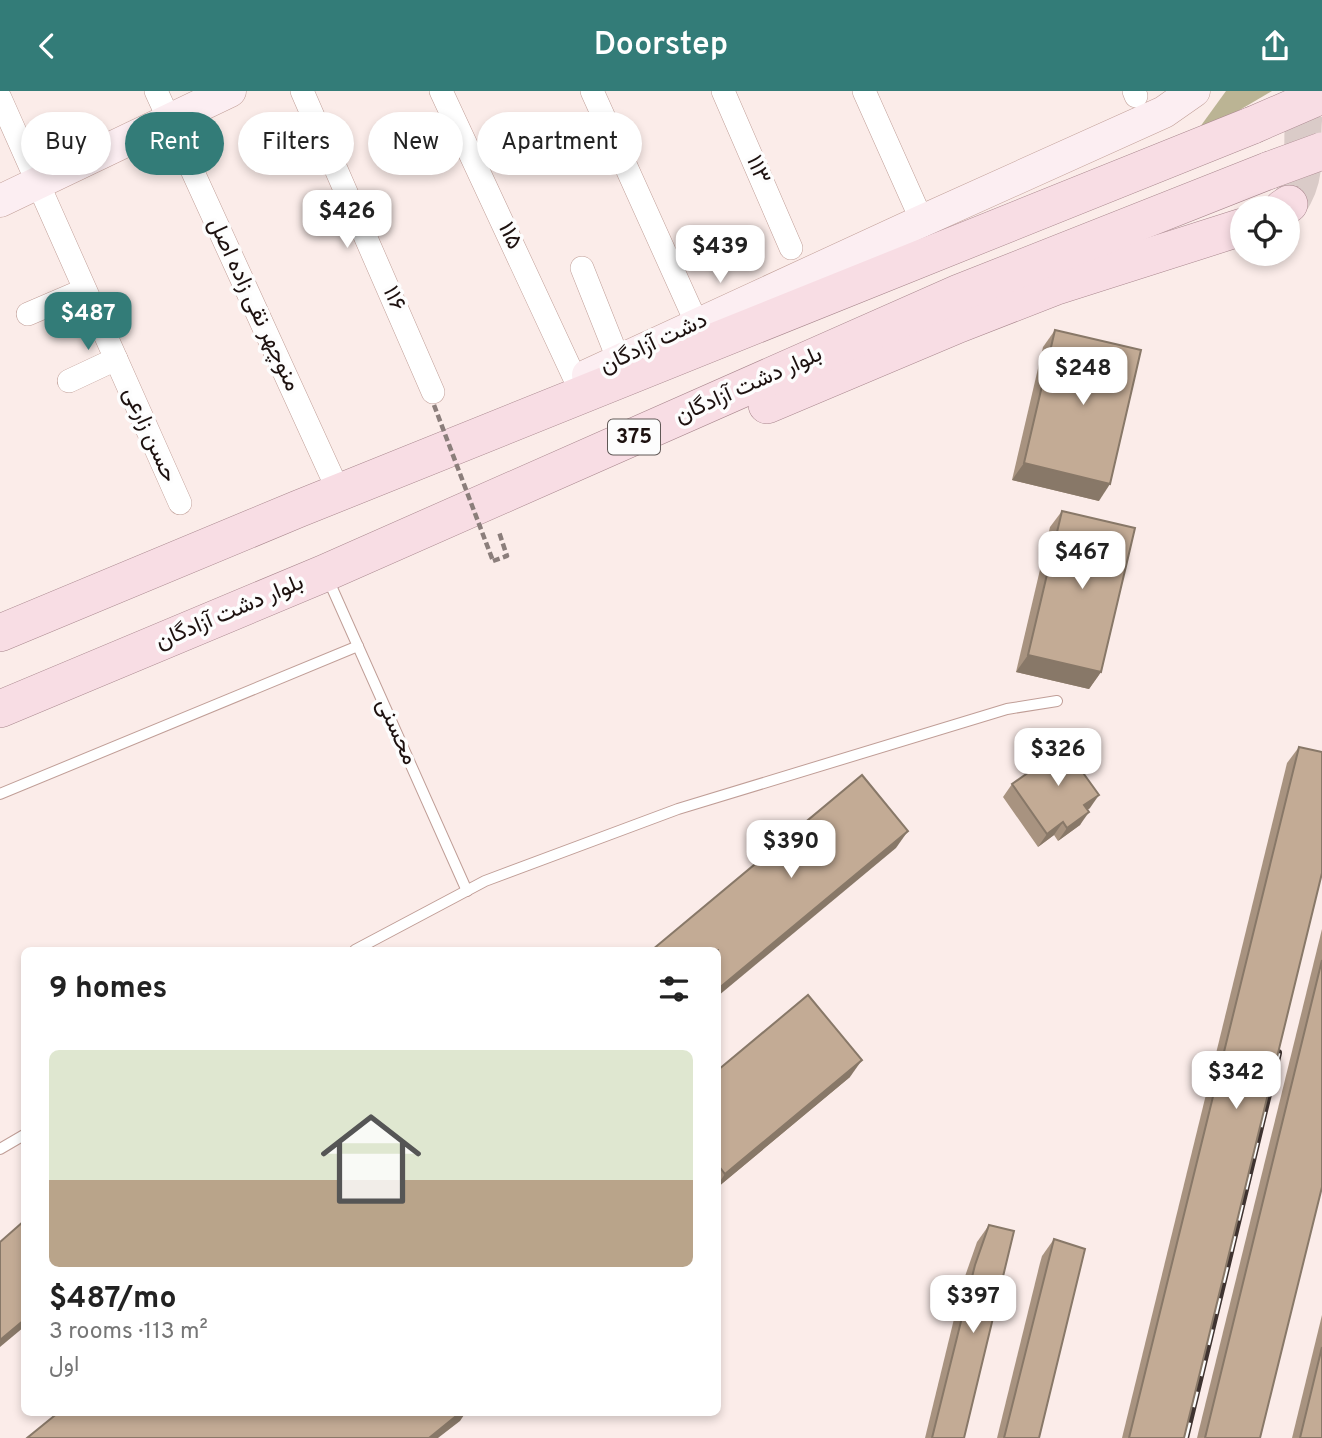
<!DOCTYPE html>
<html lang="en">
<head>
<meta charset="utf-8">
<style>
	body { margin:0; font-family:Overpass,Vazirmatn,sans-serif; background:#f2f2f2; color:#222; height:100vh; display:flex; flex-direction:column; font-size:26px; white-space:nowrap }
	* { box-sizing:border-box; margin:0 }
	p { font-size:23px; color:#767676 }
	.icon { flex:none; width:38px; height:38px; fill:none; stroke:currentColor; stroke-width:2; stroke-linecap:round; stroke-linejoin:round }
	.map { position:relative; flex:1; overflow:hidden }
	.sheet { position:absolute; left:21px; top:856px; width:700px; height:469px; display:flex; flex-direction:column; background:#fff; border-radius:10px; box-shadow:0 4px 10px #0003 }
	.sheet>* { flex:none }
	.hud { position:absolute; left:21px; top:21px; width:700px; height:63px; display:flex; gap:14px }
	.fabs { position:absolute; left:1230px; top:105px; display:grid; gap:14px }
	.fabs a { display:grid; place-items:center; width:70px; height:70px; border-radius:50%; background:#fff; box-shadow:0 4px 10px #0003; font-size:35px }
	.price { position:absolute; translate:-50% -60px; padding:0 16px; border-radius:14px; background:#fff; color:#222; font-size:23px; line-height:46px; filter:drop-shadow(0 2px 4px #0008) }
	.price::after { content:''; position:absolute; left:50%; top:42px; width:21px; height:16px; margin-left:-10px; background:inherit; clip-path:polygon(0 0,100% 0,50% 100%) }
	.price.current { background:#337c78; color:#fff }
	ul { padding:0; list-style:none }
	li { display:grid; align-content:center; gap:14px; height:371px; padding:0 28px }
	li+li { border-top:2px solid #e0e0e0 }
	li span { display:grid; place-items:center; height:217px; border-radius:10px; color:#555 }
	li>.icon { margin-inline-start:auto }
	span .icon { width:126px; height:126px; fill:#fffc; stroke-width:1 }
	li b { font-size:30px }
	h2 { display:flex; justify-content:space-between; align-items:center; height:84px; padding:0 28px; font-size:30px }
	.chip { padding:0 24px; border-radius:32px; background:#fff; box-shadow:0 4px 10px #0003; font-size:24px; line-height:63px }
	.chip.current { background:#337c78; color:#fff }
	header { display:flex; justify-content:space-between; align-items:center; height:91px; padding:0 28px; background:#337c78; color:#fff; font-size:32px; font-weight:600 }
	.map>svg:first-child { display:block }
	.forest { fill:#bbb494 }
	.lines { fill:none; stroke-linecap:round; stroke-linejoin:round }
	.primary-tunnel { stroke:#dacbc8; stroke-width:37; stroke-dasharray:37 18; stroke-linecap:butt }
	.lane-casing { stroke:#c09e97; stroke-width:12 }
	.street-casing { stroke:#c09e97; stroke-width:24 }
	.secondary-casing { stroke:#c09e97; stroke-width:33 }
	.primary-casing { stroke:#a9878e; stroke-width:38 }
	.path { stroke:#8b7e7b; stroke-width:4.5; stroke-dasharray:7 3.5; stroke-linecap:butt }
	.lane { stroke:#fff; stroke-width:10 }
	.street { stroke:#fff; stroke-width:23 }
	.secondary { stroke:#fceef2; stroke-width:32 }
	.primary { stroke:#f8dde4; stroke-width:37 }
	.rail-casing { stroke:#3f3330; stroke-width:8 }
	.rail { stroke:#fdfdfd; stroke-width:5; stroke-dasharray:16; stroke-linecap:butt }
	.primary-bridge-casing { stroke:#a9878e; stroke-width:38; stroke-linecap:butt }
	.path-bridge { stroke:#8b7e7b; stroke-width:4.5; stroke-dasharray:7 3.5; stroke-linecap:butt }
	.primary-bridge { stroke:#f8dde4; stroke-width:37 }
	.wall { fill:#a89380 }
	.shaded-wall { fill:#887868 }
	.building { fill:#c3ab95; stroke:#887868; stroke-width:2 }
	.labels { text-anchor:middle; dominant-baseline:central; stroke-width:7; stroke-linejoin:round; paint-order:stroke }
	.shield { fill:#fdfdfd; stroke:#605856; stroke-width:2 }
	.shield-label { font-size:21px; font-weight:bold; fill:#1d110f }
	.street-label { font-size:23px; fill:#1d110f; stroke:#fdfdfd }
</style>
</head>
<body>
<header><svg class="icon" aria-label="back" viewBox="0 0 24 24"><path d="M15 5l-7 7 7 7"/></svg>Doorstep<svg class="icon" aria-label="share" viewBox="0 0 24 24"><path d="M12 15V3M7 8l5-5 5 5M5 13v7h14v-7"/></svg></header>
<div class="map">
<svg width="1322" height="1347" viewBox="0 0 1322 1347">
	<rect width="100%" height="100%" fill="#fbece9"/>
	<path class="forest" d="M1226,0H1272L1192,47Z"/>
	<g class="lines">
		<path class="primary-tunnel" d="M1289,113C1307,86 1302,69 1303,39C1303,26 1306,13 1307,0"/>
		<defs>
			<g id="lane">
				<path d="M328,488L467,800"/>
				<path d="M0,703L358,555"/>
				<path d="M355,859L485,790L678,718L1007,618L1057,610"/>
				<path d="M0,1058L24,1044"/>
			</g>
			<g id="street">
				<path d="M156,0L338,399"/>
				<path d="M302,0L433,301"/>
				<path d="M441,0L576,290"/>
				<path d="M592,0L697,233"/>
				<path d="M723,0L791,157"/>
				<path d="M864,0L922,130"/>
				<path d="M1134,0L1136,5"/>
				<path d="M0,7L180,412"/>
				<path d="M582,177L619,270"/>
				<path d="M28,223L84,199"/>
				<path d="M69,290L116,268"/>
			</g>
			<g id="secondary">
				<path d="M0,110L230,0"/>
				<path d="M588,284L922,130L1164,21L1194,0"/>
			</g>
			<g id="primary">
				<path d="M1283,117L1289,113"/>
				<path d="M767,314L959,233L1054,196L1242,136"/>
				<path d="M0,542L298,418L1253,34"/>
				<path d="M0,618L325,482L959,202L1270,79"/>
			</g>
		</defs>
		<use href="#lane" class="lane-casing"/>
		<use href="#street" class="street-casing"/>
		<use href="#secondary" class="secondary-casing"/>
		<use href="#primary" class="primary-casing"/>
		<path class="path" d="M493,470L507,465L499,441"/>
		<use href="#lane" class="lane"/>
		<use href="#street" class="street"/>
		<use href="#secondary" class="secondary"/>
		<use href="#primary" class="primary"/>
		<defs>
			<path id="rail" d="M1185,1347L1278,962"/>
		</defs>
		<use href="#rail" class="rail-casing"/>
		<use href="#rail" class="rail"/>
		<defs>
			<g id="primary-bridge">
				<path d="M1253,34L1322,4"/>
				<path d="M1270,79L1322,60"/>
			</g>
		</defs>
		<use href="#primary-bridge" class="primary-bridge-casing"/>
		<path class="path-bridge" d="M434,314L493,470"/>
		<use href="#primary-bridge" class="primary-bridge"/>
	</g>
	<g class="wall">
		<path d="M1055,239L1099,410L1012,389L1043,256Z"/>
		<path d="M1062,420L1101,581L1089,598L1016,581L1050,436Z"/>
		<path d="M1299,656L1184,1347H1122L1287,672Z"/>
		<path d="M1089,658L1082,668V681L1090,717L1087,719L1080,734L1058,750L1054,744L1038,756L1003,706L1012,693Z"/>
		<path d="M1322,838V1096L1260,1347H1197Z"/>
		<path d="M718,979L850,986L718,1096Z"/>
		<path d="M989,1134L964,1347H925L963,1191L977,1151Z"/>
		<path d="M1054,1148L1039,1347H997L1040,1172L1042,1165Z"/>
		<path d="M1322,1224V1347H1292Z"/>
	</g>
	<g class="shaded-wall">
		<path d="M1024,372L1110,393L1099,410L1012,389Z"/>
		<path d="M1028,564L1101,581L1089,598L1016,581Z"/>
		<path d="M1099,704L1090,717L1075,727L1084,714Z"/>
		<path d="M1089,721L1080,734L1058,750L1067,737Z"/>
		<path d="M1063,731L1054,744L1038,756L1047,743Z"/>
		<path d="M908,740L896,757L718,905V898Z"/>
		<path d="M862,969L850,986L718,1096V1093L725,1083Z"/>
		<path d="M24,1229V1236L0,1256V1249Z"/>
		<path d="M461,1321H466L460,1330L438,1347H429Z"/>
	</g>
	<g class="building">
		<path d="M1055,239L1141,259L1110,393L1024,372Z"/>
		<path d="M1062,420L1135,437L1101,581L1028,564Z"/>
		<path d="M1080,645L1089,658L1080,664L1087,674L1081,679L1099,704L1084,714L1089,721L1067,737L1063,731L1047,743L1012,693Z"/>
		<path d="M1299,656L1322,661V782L1184,1347H1129Z"/>
		<path d="M862,684L908,740L718,898V859H652Z"/>
		<path d="M1322,869V1096L1260,1347H1205Z"/>
		<path d="M808,904L862,969L725,1083L718,1074V979Z"/>
		<path d="M24,1130V1229L0,1249V1151Z"/>
		<path d="M989,1134L1014,1140L964,1347H932L975,1174Z"/>
		<path d="M1054,1148L1085,1158L1039,1347H1004Z"/>
		<path d="M1322,1256V1347H1300Z"/>
		<path d="M59,1321H461L429,1347H27Z"/>
	</g>
	<g class="labels">
		<rect class="shield" x="608" y="328.5" width="52" height="35" rx="5"/>
		<g class="shield-label">
			<text x="634" y="346">375</text>
		</g>
		<g class="street-label">
			<text transform="translate(757 79) rotate(67)">۱۱۳</text>
			<text transform="translate(509 145) rotate(65)">۱۱۵</text>
			<text transform="translate(393 208) rotate(66)">۱۱۶</text>
			<text transform="translate(253 214) rotate(65)">منوچهر نقی‌ زاده اصل</text>
			<text transform="translate(654 253) rotate(-25)">دشت آزادگان</text>
			<text transform="translate(749 295) rotate(-24)">بلوار دشت آزادگان</text>
			<text transform="translate(149 344) rotate(66)">حسن زارعی</text>
			<text transform="translate(230 522) rotate(-23)">بلوار دشت آزادگان</text>
			<text transform="translate(396 641) rotate(66)">محسنی</text>
		</g>
	</g>
</svg>
<div class="fabs">
<a><svg class="icon" aria-label="locate" viewBox="0 0 24 24"><circle cx="12" cy="12" r="6"/><path d="M12 2v4M12 18v4M2 12h4M18 12h4"/></svg></a>
</div>
<b class="price" style="left:347px;top:159px">$426</b>
<b class="price" style="left:720px;top:194px">$439</b>
<b class="price current" style="left:88px;top:261px">$487</b>
<b class="price" style="left:1083px;top:316px">$248</b>
<b class="price" style="left:1082px;top:500px">$467</b>
<b class="price" style="left:1058px;top:697px">$326</b>
<b class="price" style="left:791px;top:789px">$390</b>
<b class="price" style="left:1236px;top:1020px">$342</b>
<b class="price" style="left:973px;top:1244px">$397</b>
<div class="hud">
<a class="chip">Buy</a>
<a class="chip current">Rent</a>
<a class="chip">Filters</a>
<a class="chip">New</a>
<a class="chip">Apartment</a>
</div>
<section class="sheet">
<h2>9 homes<svg class="icon" aria-label="filters" viewBox="0 0 24 24"><path d="M4 7h16M4 17h16"/><circle cx="9" cy="7" r="2"/><circle cx="15" cy="17" r="2"/></svg></h2>
<ul>
<li><span style="background:linear-gradient(#dfe7d0 60%,#b9a48a 0)"><svg class="icon" aria-label="home" viewBox="0 0 24 24"><path d="M3 11l9-7 9 7M6 9v11h12V9"/></svg></span><div><b>$487/mo</b><p>3 rooms · 113 m²</p><p>اول</p></div></li>
</ul>
</section>
</div>
</body>
</html>
